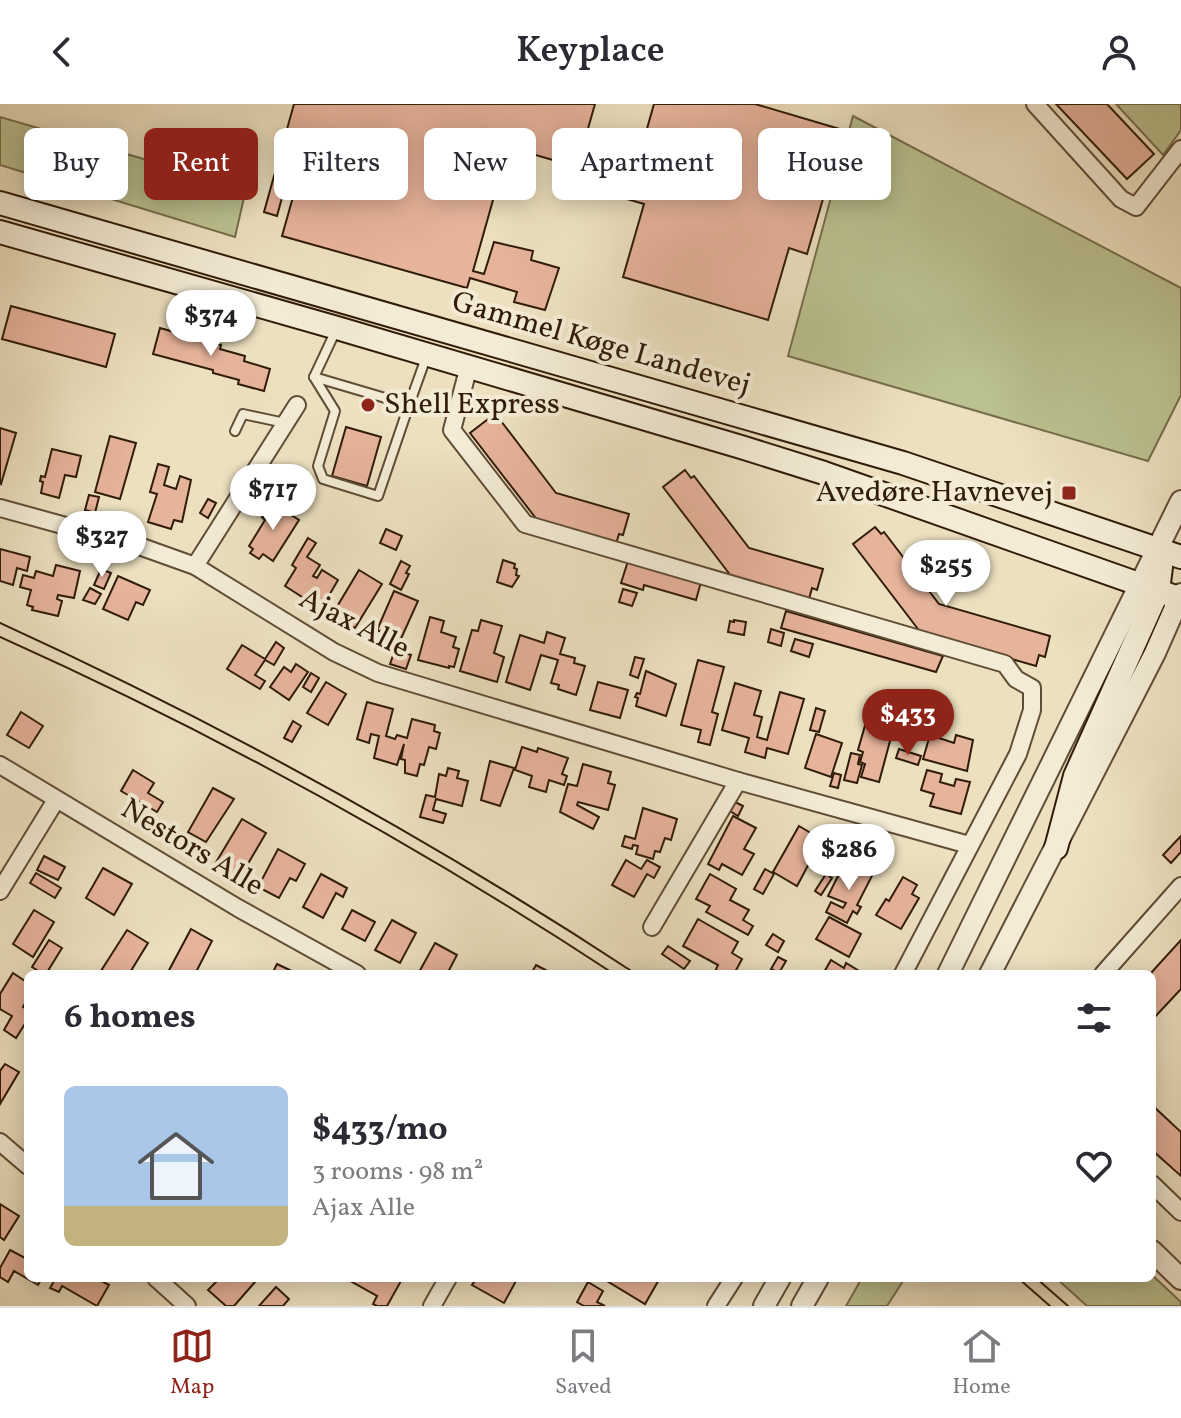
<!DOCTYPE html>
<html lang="en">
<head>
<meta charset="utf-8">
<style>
	body { margin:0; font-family:Vollkorn,serif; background:#f7f7f7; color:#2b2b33; height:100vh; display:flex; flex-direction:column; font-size:30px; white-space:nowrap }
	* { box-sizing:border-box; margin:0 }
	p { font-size:26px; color:#7c7c81 }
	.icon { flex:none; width:44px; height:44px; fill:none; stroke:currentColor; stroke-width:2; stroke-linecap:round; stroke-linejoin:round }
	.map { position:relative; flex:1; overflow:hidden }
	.side { position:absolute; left:24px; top:866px; width:1132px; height:312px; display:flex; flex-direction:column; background:#fff; border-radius:12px; box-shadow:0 4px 20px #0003 }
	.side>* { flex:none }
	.banner { position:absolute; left:24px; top:24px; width:1134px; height:72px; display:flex; gap:16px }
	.price { position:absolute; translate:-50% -68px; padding:0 18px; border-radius:28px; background:#fff; color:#222; font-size:26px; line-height:52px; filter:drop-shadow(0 2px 4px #0008) }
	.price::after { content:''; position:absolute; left:50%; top:48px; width:24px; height:18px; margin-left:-12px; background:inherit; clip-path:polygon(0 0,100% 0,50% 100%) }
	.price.active { background:#8f2418; color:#fff }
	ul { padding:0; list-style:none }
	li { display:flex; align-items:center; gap:24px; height:200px; padding:0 40px }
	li+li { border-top:2px solid #e1e1e2 }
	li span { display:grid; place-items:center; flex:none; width:224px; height:160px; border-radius:12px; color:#555 }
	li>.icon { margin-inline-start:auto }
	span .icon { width:96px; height:96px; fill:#fffc; stroke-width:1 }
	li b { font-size:34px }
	h2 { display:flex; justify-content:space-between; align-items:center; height:96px; padding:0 40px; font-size:34px }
	.tag { padding:0 28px; border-radius:12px; background:#fff; box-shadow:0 4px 20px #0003; font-size:28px; line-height:72px }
	.tag.active { background:#8f2418; color:#fff }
	header { display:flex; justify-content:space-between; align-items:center; height:104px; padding:0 40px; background:#fff; font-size:36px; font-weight:600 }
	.menu { display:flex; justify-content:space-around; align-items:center; height:112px; border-top:2px solid #e1e1e2; background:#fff; font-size:22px; color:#7c7c81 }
	.menu a { display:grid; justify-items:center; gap:4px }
	.menu .active { color:#8f2418 }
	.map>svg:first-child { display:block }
	.green { fill:#bbc190; stroke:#766e4c; stroke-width:2 }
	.building { fill:#e6b39b; stroke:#311c09; stroke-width:2 }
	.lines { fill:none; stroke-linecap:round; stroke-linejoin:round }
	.service-casing { stroke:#604d36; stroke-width:12 }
	.minor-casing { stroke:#604d36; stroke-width:20 }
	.tertiary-casing { stroke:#604d36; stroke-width:24 }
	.secondary-casing { stroke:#311c09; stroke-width:26 }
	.service { stroke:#f3ebd5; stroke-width:8 }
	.minor { stroke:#f3ebd5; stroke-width:16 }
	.tertiary { stroke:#f3ebd5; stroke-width:20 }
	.secondary { stroke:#f3ebd5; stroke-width:22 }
	.tram { stroke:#311c09; stroke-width:2 }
	.poi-dot { fill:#8f2418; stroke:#f3ebd5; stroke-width:3 }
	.labels { text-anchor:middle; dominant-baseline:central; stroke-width:8; stroke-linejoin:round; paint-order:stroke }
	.street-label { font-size:30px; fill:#311c09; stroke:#f3ebd5 }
	.poi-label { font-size:30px; fill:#311c09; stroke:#f3ebd5; text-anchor:start }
</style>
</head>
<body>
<header><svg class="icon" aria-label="back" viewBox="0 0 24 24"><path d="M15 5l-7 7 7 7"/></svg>Keyplace<svg class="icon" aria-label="person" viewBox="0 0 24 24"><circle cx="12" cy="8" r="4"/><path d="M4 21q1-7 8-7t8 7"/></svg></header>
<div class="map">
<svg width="1181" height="1202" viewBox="0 0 1181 1202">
	<rect width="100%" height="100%" fill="#ece0bf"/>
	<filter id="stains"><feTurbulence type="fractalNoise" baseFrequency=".0025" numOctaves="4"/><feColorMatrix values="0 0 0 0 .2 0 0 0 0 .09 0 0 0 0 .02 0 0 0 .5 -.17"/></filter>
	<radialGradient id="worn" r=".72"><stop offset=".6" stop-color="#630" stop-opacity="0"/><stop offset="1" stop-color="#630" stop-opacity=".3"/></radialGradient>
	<g class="green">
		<path d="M1116,0H1181V26L1163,51Z"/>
		<path d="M853,12L1181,184V291L1148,357L788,252Z"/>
		<path d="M0,13L246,85L235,133L0,61Z"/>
		<path d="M1152,1171L1181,1198V1202H1087L1056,1174H1152Z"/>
		<path d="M862,1174H905L887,1202H846Z"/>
	</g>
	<g class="building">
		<path d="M294,0H595L577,63L508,43L473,167L484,170L494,138L533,147L531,156L559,164L545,206L514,198L517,188L470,174L467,184L282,132L293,93L283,90L277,112L264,108Z"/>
		<path d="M654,0H755L843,26L807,150L789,144L768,216L623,173L644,100L627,95Z"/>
		<path d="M1056,0H1107L1154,50L1127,75Z"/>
		<path d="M11,202L115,230L106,263L2,235Z"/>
		<path d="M160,224L221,241L220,245L245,252L244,257L270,265L264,287L238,280L239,276L213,269V266L153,250Z"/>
		<path d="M492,312L498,319L501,317L556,389L629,410L623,431L619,430L616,440L538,417L470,329Z"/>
		<path d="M346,323L381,333L367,382L332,372Z"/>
		<path d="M0,324L16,329L1,380L0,379Z"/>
		<path d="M110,332L136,339L120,395L95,388Z"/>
		<path d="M52,345L81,352L76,373L65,371L59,394L41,389L43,378L40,377L41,372L45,373Z"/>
		<path d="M158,360L169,363L164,381L176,385L180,372L191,376L182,418L174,416L171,425L148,418L157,390L150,388Z"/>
		<path d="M685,366L691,374L694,372L749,444L823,465L817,486L812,484L809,495L731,472L663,383Z"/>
		<path d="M89,391L99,393L95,409L85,406Z"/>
		<path d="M208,395L216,399L208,414L200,409Z"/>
		<path d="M271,398L299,416L273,457L263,450L259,455L250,449L253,445L249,442L265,416L262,413Z"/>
		<path d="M875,423L881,430L884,428L939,500L1050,532L1045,553L1039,551L1036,562L921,529L853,440Z"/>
		<path d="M386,425L402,432L396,446L380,439Z"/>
		<path d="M308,434L316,439L307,453L320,461L313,472L317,474L322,466L338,476L321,505L285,482L296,464L292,461Z"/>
		<path d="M0,445L30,453L27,467L17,464L13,481L0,477Z"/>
		<path d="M503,456L515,460L514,464L517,465L516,471L519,472L512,483L497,478Z"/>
		<path d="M401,457L410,462L406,469L409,470L401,486L390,480Z"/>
		<path d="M628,457L701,478L696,496L644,481L643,486L621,479Z"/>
		<path d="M56,461L80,467L74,494L58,491L57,495L62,497L58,512L32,506L33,503L27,501L31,486L20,483L23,471L34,474L36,467L53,472Z"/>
		<path d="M101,465L111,469L104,485L94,481Z"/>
		<path d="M359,466L382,480L355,524L332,511Z"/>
		<path d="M118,472L150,486L143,501L136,498L128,516L103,505Z"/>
		<path d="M90,484L101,490L95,500L83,496Z"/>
		<path d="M623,485L637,489L632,502L619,498Z"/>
		<path d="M394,487L418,497L400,537L377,526Z"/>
		<path d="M786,507L943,552L936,568L781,524Z"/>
		<path d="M430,513L444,517L441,528L456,533L453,543L459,545L454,563L449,562V564L418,556Z"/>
		<path d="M481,516L502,522L494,549L504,553L497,578L460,567L472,526L478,527Z"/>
		<path d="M734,516L746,518L744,531L728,528L730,517L734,518Z"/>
		<path d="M771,525L784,529L781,542L768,538Z"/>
		<path d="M547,528L565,534L560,550L575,554L574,559L585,562L576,591L558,585L559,581L551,579L558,556L541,551L530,586L506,578L520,531L544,539Z"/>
		<path d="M795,535L813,540L809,553L791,547Z"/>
		<path d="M276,538L284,544L274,561L265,556L255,571L265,577L260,585L227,565L242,541L265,555Z"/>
		<path d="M395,546L411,551L406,565L390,560Z"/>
		<path d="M635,553L644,555L638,574L630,571Z"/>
		<path d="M698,556L724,563L712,608L718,610L710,641L698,638L701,626L681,621Z"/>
		<path d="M296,560L308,568L289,596L270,583L284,563L291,568Z"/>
		<path d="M646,567L676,580L666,612L636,602L638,594L635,593L637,589L640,590Z"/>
		<path d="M311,569L319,574L311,588L303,583Z"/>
		<path d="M326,578L346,590L328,621L307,609Z"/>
		<path d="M598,578L628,586L620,614L590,606Z"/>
		<path d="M735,579L761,587L754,611L762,613L757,633L767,636L780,588L804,595L788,650L767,644L765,654L745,648L749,634L722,626Z"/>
		<path d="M367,598L393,605L386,632L395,635L397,631L407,634L412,615L435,621L434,627L440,629L436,645L429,643L424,661L420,660L417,672L405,669V656L401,655L404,640L397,661L374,654L379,632L371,630L369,639L357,635Z"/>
		<path d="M816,604L825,607L819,628L810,626Z"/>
		<path d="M870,604L897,611L879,678L861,673L865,660L860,658L863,648L858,646Z"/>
		<path d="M21,608L43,622L29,644L7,631Z"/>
		<path d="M293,617L301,622L292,638L284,634Z"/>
		<path d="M816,630L842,639L831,673L805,664Z"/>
		<path d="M930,631L954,639L956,631L973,636L967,667L923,655Z"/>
		<path d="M522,643L537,648L538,644L568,654L562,670L567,672L564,681L549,676L546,688L529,683L532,672L515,666Z"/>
		<path d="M899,645L921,652L918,661L896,654Z"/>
		<path d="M851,649L860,651L858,660L862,661L857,679L844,676Z"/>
		<path d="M490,657L514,664L500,702L481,696Z"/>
		<path d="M583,660L611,668L608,679L615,681L608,706L578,698L577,701L599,713L593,725L560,708L568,680L577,682Z"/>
		<path d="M448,664L459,667L457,674L468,677L462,702L436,695L433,706L446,710L443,719L420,713L426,691L435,693L439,670L446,672Z"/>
		<path d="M133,666L154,679L148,689L163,698L157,708L121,687Z"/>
		<path d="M927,666L942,670L940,678L954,682L956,675L970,678L961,710L930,702L934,690L921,686Z"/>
		<path d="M834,669L841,671L838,684L830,682Z"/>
		<path d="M213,684L234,695L206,738L188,728Z"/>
		<path d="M735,698L743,702L738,712L730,707Z"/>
		<path d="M643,704L677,715L671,736L665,734L660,748L655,747L653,755L636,750L638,742L633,741L632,745L622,742L625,732L635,735Z"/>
		<path d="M733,712L756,724L744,745L754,750L742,771L722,760L719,766L708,760Z"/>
		<path d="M242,715L266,729L239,775L215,760Z"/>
		<path d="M799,722L831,741L821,760L812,754L797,782L773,768Z"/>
		<path d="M1181,732V748L1171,759L1163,751Z"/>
		<path d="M278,745L305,760L296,777L290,774L279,794L258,783Z"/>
		<path d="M44,752L65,763L58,776L37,766Z"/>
		<path d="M626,756L641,765L647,756L660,763L654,774L647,770L634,793L612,781Z"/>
		<path d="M861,761L874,768L857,801L861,803L857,810L853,807L847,819L826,808L831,798L843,804L846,799L828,792L842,764L856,771Z"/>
		<path d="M103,764L132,780L114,811L86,794Z"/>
		<path d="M765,765L774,770L763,790L754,785Z"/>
		<path d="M36,769L61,784L55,794L30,779Z"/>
		<path d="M321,770L347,784L343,793L336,789L323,814L303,803Z"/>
		<path d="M710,770L736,785L730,796L749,806L743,816L753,822L748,831L706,808L710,802L696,795Z"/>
		<path d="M826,770L832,774L821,791L815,787Z"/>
		<path d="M903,773L917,781L912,790L919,794L901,825L876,811L886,795L889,797Z"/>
		<path d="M34,806L54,818L33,853L13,840Z"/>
		<path d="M352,806L375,818L365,837L342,825Z"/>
		<path d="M829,813L861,830L849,853L816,835Z"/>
		<path d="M698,815L738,838L732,849L742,855L734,870H714L718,861L683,842Z"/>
		<path d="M392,816L416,829L400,859L375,846Z"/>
		<path d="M191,825L212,837L195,870H167Z"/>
		<path d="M127,826L148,839L129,870H99Z"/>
		<path d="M773,830L784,837L778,848L766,841Z"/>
		<path d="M49,836L62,844L46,870H43L32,863Z"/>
		<path d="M1181,836V885L1152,916V870H1150Z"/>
		<path d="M435,839L457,851L447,870H418Z"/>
		<path d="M668,842L690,857L684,865L662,850Z"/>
		<path d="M778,853L786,857L779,869L771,865Z"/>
		<path d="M831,856L844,864L846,859L864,870H823Z"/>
		<path d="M277,860L298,870H272Z"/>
		<path d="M536,861L553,870H531Z"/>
		<path d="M13,869L28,879V894L23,903L28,906V915L16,934L4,926L12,912L0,905V890Z"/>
		<path d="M5,960L19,968L0,1000V967Z"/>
		<path d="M1152,1001L1181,1028V1072L1152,1046Z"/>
		<path d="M0,1100L19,1112L4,1136L0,1133Z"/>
		<path d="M10,1146L25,1154L28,1149V1174H42L38,1181L14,1167L8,1178L0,1173V1164Z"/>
		<path d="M56,1174H96L109,1181L97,1202L62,1182L59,1188L50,1184Z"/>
		<path d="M220,1174H251L255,1178L234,1202H226L208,1186Z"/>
		<path d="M345,1174H395L401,1177L387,1202H377L373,1200L377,1192Z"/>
		<path d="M477,1174H510L516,1177L504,1199L472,1181Z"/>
		<path d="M602,1174H660L645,1200Z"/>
		<path d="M588,1178L603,1187L597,1198L605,1202H584L577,1198Z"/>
		<path d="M276,1183L289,1195L283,1202H259Z"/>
	</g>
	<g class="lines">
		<defs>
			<g id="service">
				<path d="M337,224L314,273L409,301L427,251"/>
				<path d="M314,273L335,307L318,362L323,375L378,392L409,301"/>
				<path d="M235,327L243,310L285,319"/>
			</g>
			<g id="minor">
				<path d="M1035,0L1121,95L1136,103L1181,45"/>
				<path d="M469,262L452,326L525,420L1005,560L1016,575L1032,584V606L1018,650L903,870"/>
				<path d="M0,404L139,442L195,462L334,548L378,569L738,677L969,741"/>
				<path d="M195,462L297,301"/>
				<path d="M0,661L238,804L357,870"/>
				<path d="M0,787L56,696"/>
				<path d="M652,823L738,677"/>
				<path d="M1103,870L1181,782"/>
				<path d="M0,1038L28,1062"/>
				<path d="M1152,1080L1181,1108"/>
				<path d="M156,1174L187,1202"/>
				<path d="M432,1202L448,1174"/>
				<path d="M716,1202L734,1174"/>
			</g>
			<g id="tertiary">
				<path d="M948,870L1181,397"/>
				<path d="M990,870L1155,549L1181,490"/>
				<path d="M1152,1147L1181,1175"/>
				<path d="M764,1202L780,1174"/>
				<path d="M802,1202L818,1174"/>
			</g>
			<g id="secondary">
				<path d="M0,99L903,359L1181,453"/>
				<path d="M0,128L337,224L741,343L824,369L1181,495"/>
				<path d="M1056,744L1075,672L1158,487L1161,463L1156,444"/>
			</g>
		</defs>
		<use href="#service" class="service-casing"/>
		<use href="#minor" class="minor-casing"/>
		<use href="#tertiary" class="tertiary-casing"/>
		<use href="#secondary" class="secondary-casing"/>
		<use href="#service" class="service"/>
		<use href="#minor" class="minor"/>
		<use href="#tertiary" class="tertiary"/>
		<use href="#secondary" class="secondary"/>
		<g class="tram">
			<path d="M0,519C223,621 431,735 636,870"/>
			<path d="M0,533C214,629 418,741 614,870"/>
			<path d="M1018,1174L1050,1202"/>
			<path d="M1036,1174L1068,1202"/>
		</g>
	</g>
	<g class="poi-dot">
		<circle cx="368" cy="301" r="8"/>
		<rect x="1061" y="381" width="16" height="16" rx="4"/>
	</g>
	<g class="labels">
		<g class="street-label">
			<text transform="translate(601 240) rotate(16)">Gammel Køge Landevej</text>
			<text transform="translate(354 520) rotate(27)">Ajax Alle</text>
			<text transform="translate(192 744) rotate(31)">Nestors Alle</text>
		</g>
		<g class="poi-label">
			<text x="384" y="301">Shell Express</text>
			<text x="1053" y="389" text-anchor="end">Avedøre Havnevej</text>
		</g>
	</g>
	<rect width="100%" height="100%" filter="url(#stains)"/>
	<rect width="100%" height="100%" fill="url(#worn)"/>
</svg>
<b class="price" style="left:211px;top:254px">$374</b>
<b class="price" style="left:273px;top:428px">$717</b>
<b class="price" style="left:102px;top:475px">$327</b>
<b class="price" style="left:946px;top:504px">$255</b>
<b class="price active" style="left:908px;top:653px">$433</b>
<b class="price" style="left:849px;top:788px">$286</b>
<div class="banner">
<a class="tag">Buy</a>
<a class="tag active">Rent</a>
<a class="tag">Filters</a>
<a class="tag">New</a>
<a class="tag">Apartment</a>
<a class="tag">House</a>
</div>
<section class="side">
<h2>6 homes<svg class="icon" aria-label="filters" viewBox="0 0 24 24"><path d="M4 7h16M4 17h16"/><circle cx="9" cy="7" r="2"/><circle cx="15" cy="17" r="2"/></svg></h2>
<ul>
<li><span style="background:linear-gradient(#a9c7e8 75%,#c2b280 0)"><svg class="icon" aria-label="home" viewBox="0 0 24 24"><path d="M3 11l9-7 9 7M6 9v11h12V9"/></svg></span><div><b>$433/mo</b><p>3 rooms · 98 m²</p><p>Ajax Alle</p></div><svg class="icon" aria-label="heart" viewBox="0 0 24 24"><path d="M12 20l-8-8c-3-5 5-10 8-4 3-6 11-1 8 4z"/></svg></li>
</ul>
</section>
</div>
<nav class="menu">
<a class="active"><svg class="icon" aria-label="map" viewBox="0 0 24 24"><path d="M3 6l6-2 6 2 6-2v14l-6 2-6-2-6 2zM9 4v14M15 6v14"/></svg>Map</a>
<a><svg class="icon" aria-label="saved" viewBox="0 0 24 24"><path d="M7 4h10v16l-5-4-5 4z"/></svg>Saved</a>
<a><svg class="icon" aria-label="home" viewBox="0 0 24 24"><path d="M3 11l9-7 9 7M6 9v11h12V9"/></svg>Home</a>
</nav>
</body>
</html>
